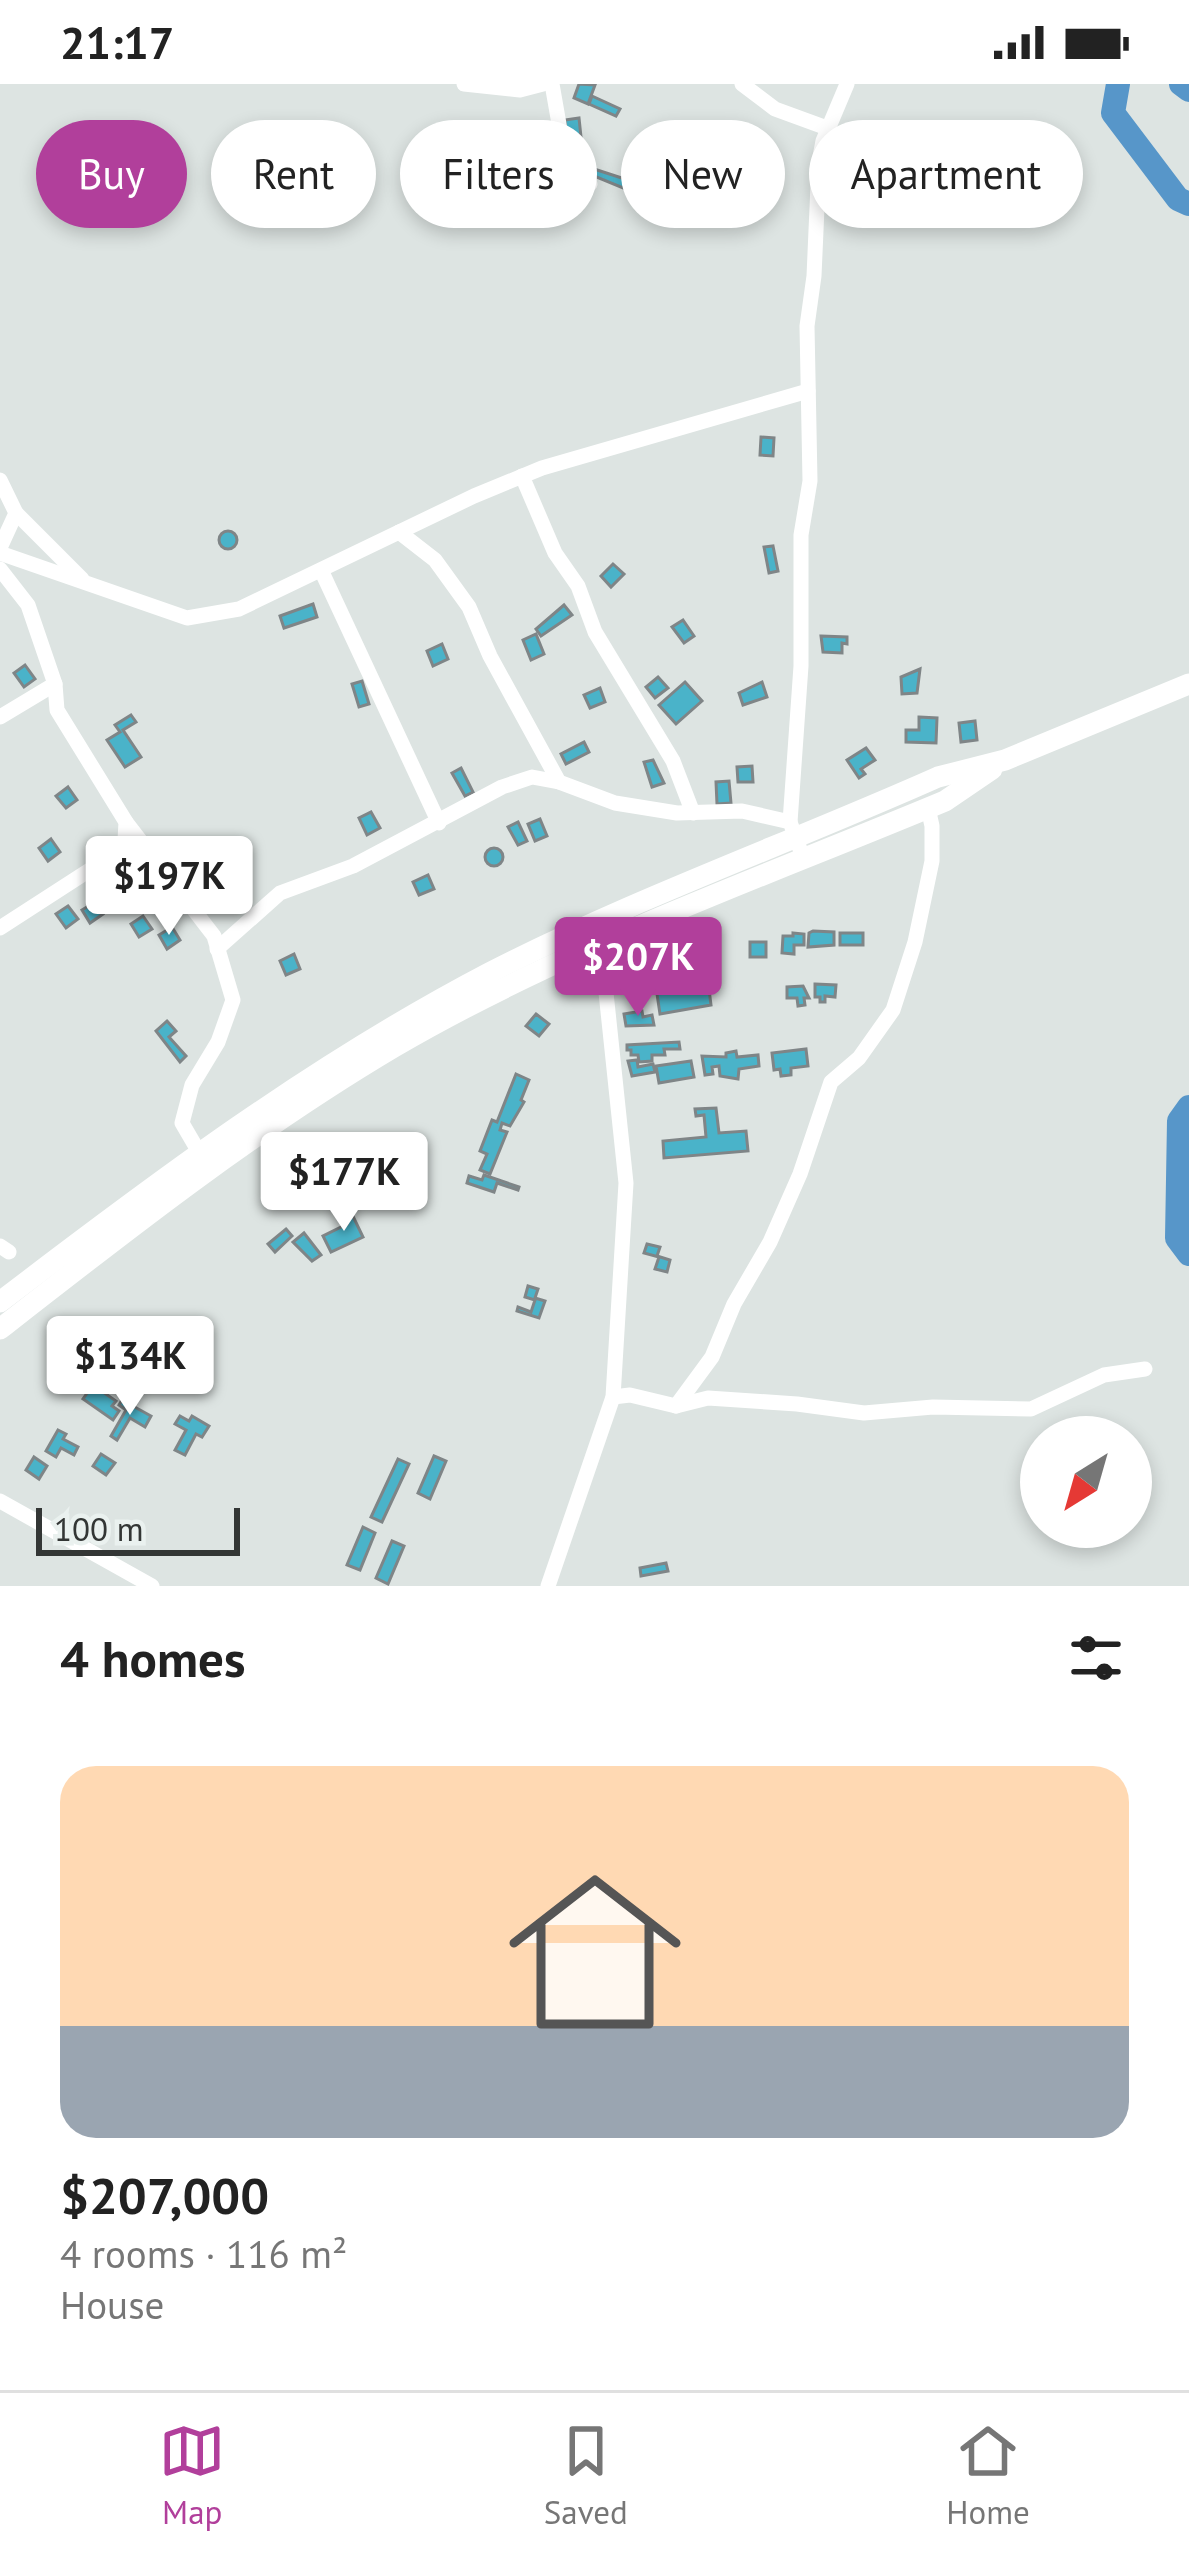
<!DOCTYPE html>
<html lang="en">
<head>
<meta charset="utf-8">
<style>
	body { margin:0; font-family:"PT Sans",sans-serif; background:#f2f2f2; color:#222; height:100vh; display:flex; flex-direction:column; font-size:45px; white-space:nowrap }
	* { box-sizing:border-box; margin:0 }
	p { font-size:39px; color:#767676 }
	.icon { flex:none; width:66px; height:66px; fill:none; stroke:currentColor; stroke-width:2; stroke-linecap:round; stroke-linejoin:round }
	.map { position:relative; height:1502px; overflow:hidden }
	.panel { display:flex; flex-direction:column; background:#fff; flex:1 }
	.panel>* { flex:none }
	.top-card { position:absolute; left:36px; top:36px; width:1119px; height:108px; display:flex; gap:24px }
	.needle { width:78px; rotate:217deg }
	.buttons { position:absolute; left:1020px; top:1332px; display:grid; gap:24px }
	.buttons a { display:grid; place-items:center; width:132px; height:132px; border-radius:50%; background:#fff; box-shadow:0 6px 18px #0003; font-size:60px }
	.scale { position:absolute; left:36px; bottom:30px; width:204px; box-sizing:border-box; padding-left:12px; border:6px solid #333635; border-top:0; font-size:33px; line-height:42px; white-space:nowrap; color:#333635; -webkit-text-stroke:9px #eaf1ef; paint-order:stroke }
	.price { position:absolute; translate:-50% -102px; padding:0 27px; border-radius:12px; background:#fff; color:#222; font-size:39px; line-height:78px; filter:drop-shadow(0 3px 6px #0008) }
	.price::after { content:''; position:absolute; left:50%; top:72px; width:36px; height:27px; margin-left:-18px; background:inherit; clip-path:polygon(0 0,100% 0,50% 100%) }
	.price.active { background:#b13f9b; color:#fff }
	ul { padding:0; list-style:none }
	li { display:grid; align-content:center; gap:24px; height:636px; padding:0 60px }
	li span { display:grid; place-items:center; height:372px; border-radius:36px; color:#555 }
	li>.icon { margin-inline-start:auto }
	span .icon { width:216px; height:216px; fill:#fffc; stroke-width:1 }
	li b { font-size:51px }
	h2 { display:flex; justify-content:space-between; align-items:center; height:144px; padding:0 60px; font-size:51px }
	.pill { padding:0 42px; border-radius:54px; background:#fff; box-shadow:0 6px 18px #0003; font-size:42px; line-height:108px }
	.pill.active { background:#b13f9b; color:#fff }
	.status { display:flex; justify-content:space-between; align-items:center; height:84px; padding:0 60px; background:#fff; direction:ltr }
	.status svg { height:33px; fill:currentColor }
	.dock { display:flex; justify-content:space-around; align-items:center; height:168px; border-top:3px solid #e0e0e0; background:#fff; font-size:33px; color:#767676 }
	.dock a { display:grid; justify-items:center; gap:6px }
	.dock .active { color:#b13f9b }
	.map>svg:first-child { display:block }
	.lines { fill:none; stroke-linecap:round; stroke-linejoin:round }
	.river { stroke:#5796c9; stroke-width:24 }
	.building { fill:#4ab3c9; stroke:#7f8587; stroke-width:3 }
	.street { stroke:#fff; stroke-width:15 }
	.secondary { stroke:#fff; stroke-width:21 }
</style>
</head>
<body>
<div class="status"><b>21:17</b><svg viewBox="0 0 49 12"><path d="M0 12V9h3v3zM5 12V6h3v6zM10 12V3h3v9zM15 12V0h3v12zM26 1h20v11H26zM47 4h2v5h-2z"/></svg></div>
<div class="map">
<svg width="1189" height="1502" viewBox="0 0 1189 1502">
	<rect width="100%" height="100%" fill="#dde4e2"/>
	<g class="lines">
		<g class="river">
			<path d="M1118,0L1113,29L1178,115L1189,120"/>
			<path d="M1181,0L1189,6"/>
			<path d="M1189,1023L1179,1037L1177,1154L1189,1170"/>
		</g>
	</g>
	<g class="building">
		<path d="M579,0L595,1L588,20L574,14Z"/>
		<path d="M592,12L620,25L616,32L589,20Z"/>
		<path d="M579,34L581,53L567,55L565,36Z"/>
		<path d="M443,49L477,59L470,82L436,71Z"/>
		<path d="M524,54L530,55L529,63L563,69L560,86L528,80L527,87L555,92L554,99L524,95L526,86L518,84L520,72L527,73L529,66L522,64Z"/>
		<path d="M591,84L631,97L628,106L589,90Z"/>
		<path d="M761,353L774,354L773,372L760,371Z"/>
		<circle cx="228" cy="456" r="9"/>
		<path d="M773,462L778,487L769,489L764,463Z"/>
		<path d="M613,480L624,490L611,503L601,492Z"/>
		<path d="M313,520L317,533L284,544L280,532Z"/>
		<path d="M564,521L572,531L541,552L536,545Z"/>
		<path d="M683,536L694,552L684,559L672,543Z"/>
		<path d="M536,550L544,570L531,576L523,556Z"/>
		<path d="M821,552L847,553V560L842,559V569L823,568Z"/>
		<path d="M442,560L448,575L433,582L427,567Z"/>
		<path d="M25,581L35,595L24,603L14,589Z"/>
		<path d="M920,585L917,609L902,610L901,593Z"/>
		<path d="M658,593L668,604L655,614L646,603Z"/>
		<path d="M362,597L369,620L359,623L352,600Z"/>
		<path d="M685,598L702,617L676,640L659,621Z"/>
		<path d="M762,598L767,613L743,621L739,609Z"/>
		<path d="M600,604L605,618L590,624L584,611Z"/>
		<path d="M131,631L136,638L123,646L141,673L125,683L107,656L120,648L115,641Z"/>
		<path d="M919,633L937,634L936,659L906,658V646H919Z"/>
		<path d="M975,637L977,656L961,658L959,639Z"/>
		<path d="M584,658L589,668L566,680L561,670Z"/>
		<path d="M866,664L875,676L861,685L865,690L859,694L847,676Z"/>
		<path d="M653,676L664,699L652,703L644,678Z"/>
		<path d="M752,682L753,698H738L737,683Z"/>
		<path d="M461,684L473,708L465,712L452,689Z"/>
		<path d="M729,697L731,719L717,720L716,698Z"/>
		<path d="M68,703L77,716L66,724L56,712Z"/>
		<path d="M371,728L380,744L367,751L359,734Z"/>
		<path d="M540,735L547,752L535,757L528,740Z"/>
		<path d="M518,738L527,757L518,761L508,743Z"/>
		<path d="M51,755L60,768L48,777L39,764Z"/>
		<circle cx="494" cy="773" r="9"/>
		<path d="M145,777L151,787L126,806L119,792Z"/>
		<path d="M428,791L434,805L419,811L413,798Z"/>
		<path d="M95,818L103,830L90,839L82,826Z"/>
		<path d="M68,822L78,835L66,844L56,830Z"/>
		<path d="M143,832L152,845L139,853L131,840Z"/>
		<path d="M172,843L180,856L167,865L159,851Z"/>
		<path d="M813,847L834,848V861L808,863L809,849Z"/>
		<path d="M793,849L804,850V861H794V870L782,869L783,852H793Z"/>
		<rect x="840" y="849" width="23" height="12"/>
		<rect x="750" y="858" width="16" height="15"/>
		<path d="M294,870L300,885L286,891L280,877Z"/>
		<path d="M701,882L702,896L685,897L684,883Z"/>
		<path d="M815,900L836,901L835,913L825,912V918H820V913H815Z"/>
		<path d="M677,902V907L709,905L711,921L660,930L657,910Z"/>
		<path d="M803,902L809,914H804L805,921L798,922L797,914H787V903Z"/>
		<path d="M642,927L643,933L652,931L654,941L626,942L624,930Z"/>
		<path d="M536,930L549,940L539,952L526,942Z"/>
		<path d="M167,937L176,947L169,953L186,972L180,978L156,947Z"/>
		<path d="M679,958L680,965H664L665,971H652V977L639,978L638,971H631V966H627V961Z"/>
		<path d="M806,965L808,982L791,984V991L781,992L780,985L774,986L772,969Z"/>
		<path d="M736,967L737,973L758,971L759,982L739,985L738,995L720,992L719,982L712,983L713,990L705,991L702,972L726,973V969Z"/>
		<path d="M637,976L638,983L653,980L655,988L632,992L628,977Z"/>
		<path d="M691,977L694,993L659,999L656,982Z"/>
		<path d="M516,990L529,996L521,1016L524,1018L510,1042L502,1039L500,1046L507,1048L490,1090L480,1086L487,1070L480,1067L492,1036L497,1038Z"/>
		<path d="M716,1024L719,1049L746,1047L748,1067L664,1074L663,1057L706,1053L704,1031L696,1032L695,1025Z"/>
		<path d="M484,1091L519,1103L518,1106L497,1099L494,1108L467,1099L469,1092L482,1096Z"/>
		<path d="M296,1092L303,1100L282,1118L275,1109Z"/>
		<path d="M350,1126L363,1153L331,1168L323,1152L347,1140L342,1129Z"/>
		<path d="M286,1145L292,1152L275,1168L268,1160Z"/>
		<path d="M304,1149L321,1171L312,1177L293,1158Z"/>
		<path d="M647,1160L660,1163L657,1172L670,1176L667,1188L655,1185L659,1173L644,1169Z"/>
		<path d="M528,1202L538,1205L535,1214L545,1217L539,1234L517,1227L518,1223L531,1228L535,1216L525,1213Z"/>
		<path d="M93,1301L116,1317L112,1322L119,1327L113,1336L83,1315Z"/>
		<path d="M122,1316L151,1332L145,1343L130,1334L117,1356L111,1352L126,1326L119,1321Z"/>
		<path d="M180,1332L189,1337L192,1332L209,1342L202,1353L196,1350L185,1371L175,1366L186,1346L175,1340Z"/>
		<path d="M58,1346L66,1350L63,1355L78,1363L74,1371L61,1364L56,1373L46,1367Z"/>
		<path d="M101,1370L115,1379L106,1391L93,1382Z"/>
		<path d="M434,1372L446,1377L430,1415L418,1409Z"/>
		<path d="M34,1373L47,1382L39,1395L26,1386Z"/>
		<path d="M398,1375L409,1380L382,1438L371,1433Z"/>
		<path d="M363,1443L375,1449L360,1486L347,1481Z"/>
		<path d="M392,1457L404,1462L388,1500L376,1494Z"/>
		<path d="M666,1479L668,1487L641,1492L640,1484Z"/>
	</g>
	<g class="lines">
		<g class="street">
			<path d="M464,0L520,6L543,0"/>
			<path d="M552,0L562,57L590,100"/>
			<path d="M742,0L775,25L827,44"/>
			<path d="M522,392L555,469L578,502L595,548L673,677L693,729"/>
			<path d="M0,396L16,429L0,464"/>
			<path d="M16,429L82,495"/>
			<path d="M399,448L435,476L469,523L490,572L559,698L615,719L677,729L742,727L790,738L804,776"/>
			<path d="M0,469L187,534L239,525L474,412L542,384L808,307"/>
			<path d="M0,485L28,521L55,600L57,626L126,738L125,756L102,778L0,844"/>
			<path d="M321,486L439,739"/>
			<path d="M0,633L55,600"/>
			<path d="M126,738L214,852L233,916L218,958L192,1001L182,1039L203,1075"/>
			<path d="M790,738L801,582V451L810,397L807,242L814,192L819,78L823,57L847,0"/>
			<path d="M217,865L280,809L353,782L502,703L532,693L559,698"/>
			<path d="M0,1162L9,1168"/>
			<path d="M613,1313L630,1311L676,1322L712,1273L734,1220L770,1158L800,1090L831,998L859,974L893,926L915,858L932,777V742L928,724"/>
			<path d="M676,1322L708,1314L797,1320L864,1329L933,1323L1031,1325L1104,1291L1145,1285"/>
			<path d="M0,1417L152,1502"/>
			<path d="M548,1502L613,1313L626,1099L601,861"/>
		</g>
		<g class="secondary">
			<path d="M0,1218C157,1098 313,981 489,889C633,815 790,759 938,693L1005,676L1189,600"/>
			<path d="M0,1245C128,1145 254,1046 394,963C567,862 761,794 945,717L992,685"/>
		</g>
	</g>
</svg>
<div class="buttons">
<a><svg class="needle" viewBox="-14 -14 28 28"><path d="M0-13l5 13h-10z" fill="#e53935"/><path d="M0 13l5-13h-10z" fill="#767676"/></svg></a>
</div>
<div class="scale">100 m</div>
<b class="price" style="left:169px;top:854px">$197K</b>
<b class="price active" style="left:638px;top:935px">$207K</b>
<b class="price" style="left:344px;top:1150px">$177K</b>
<b class="price" style="left:130px;top:1334px">$134K</b>
<div class="top-card">
<a class="pill active">Buy</a>
<a class="pill">Rent</a>
<a class="pill">Filters</a>
<a class="pill">New</a>
<a class="pill">Apartment</a>
</div>
</div>
<section class="panel">
<h2>4 homes<svg class="icon" aria-label="filters" viewBox="0 0 24 24"><path d="M4 7h16M4 17h16"/><circle cx="9" cy="7" r="2"/><circle cx="15" cy="17" r="2"/></svg></h2>
<ul>
<li><span style="background:linear-gradient(#ffd9b3 70%,#9aa5b1 0)"><svg class="icon" aria-label="home" viewBox="0 0 24 24"><path d="M3 11l9-7 9 7M6 9v11h12V9"/></svg></span><div><b>$207,000</b><p>4 rooms · 116 m²</p><p>House</p></div></li>
</ul>
</section>
<nav class="dock">
<a class="active"><svg class="icon" aria-label="map" viewBox="0 0 24 24"><path d="M3 6l6-2 6 2 6-2v14l-6 2-6-2-6 2zM9 4v14M15 6v14"/></svg>Map</a>
<a><svg class="icon" aria-label="saved" viewBox="0 0 24 24"><path d="M7 4h10v16l-5-4-5 4z"/></svg>Saved</a>
<a><svg class="icon" aria-label="home" viewBox="0 0 24 24"><path d="M3 11l9-7 9 7M6 9v11h12V9"/></svg>Home</a>
</nav>
</body>
</html>
